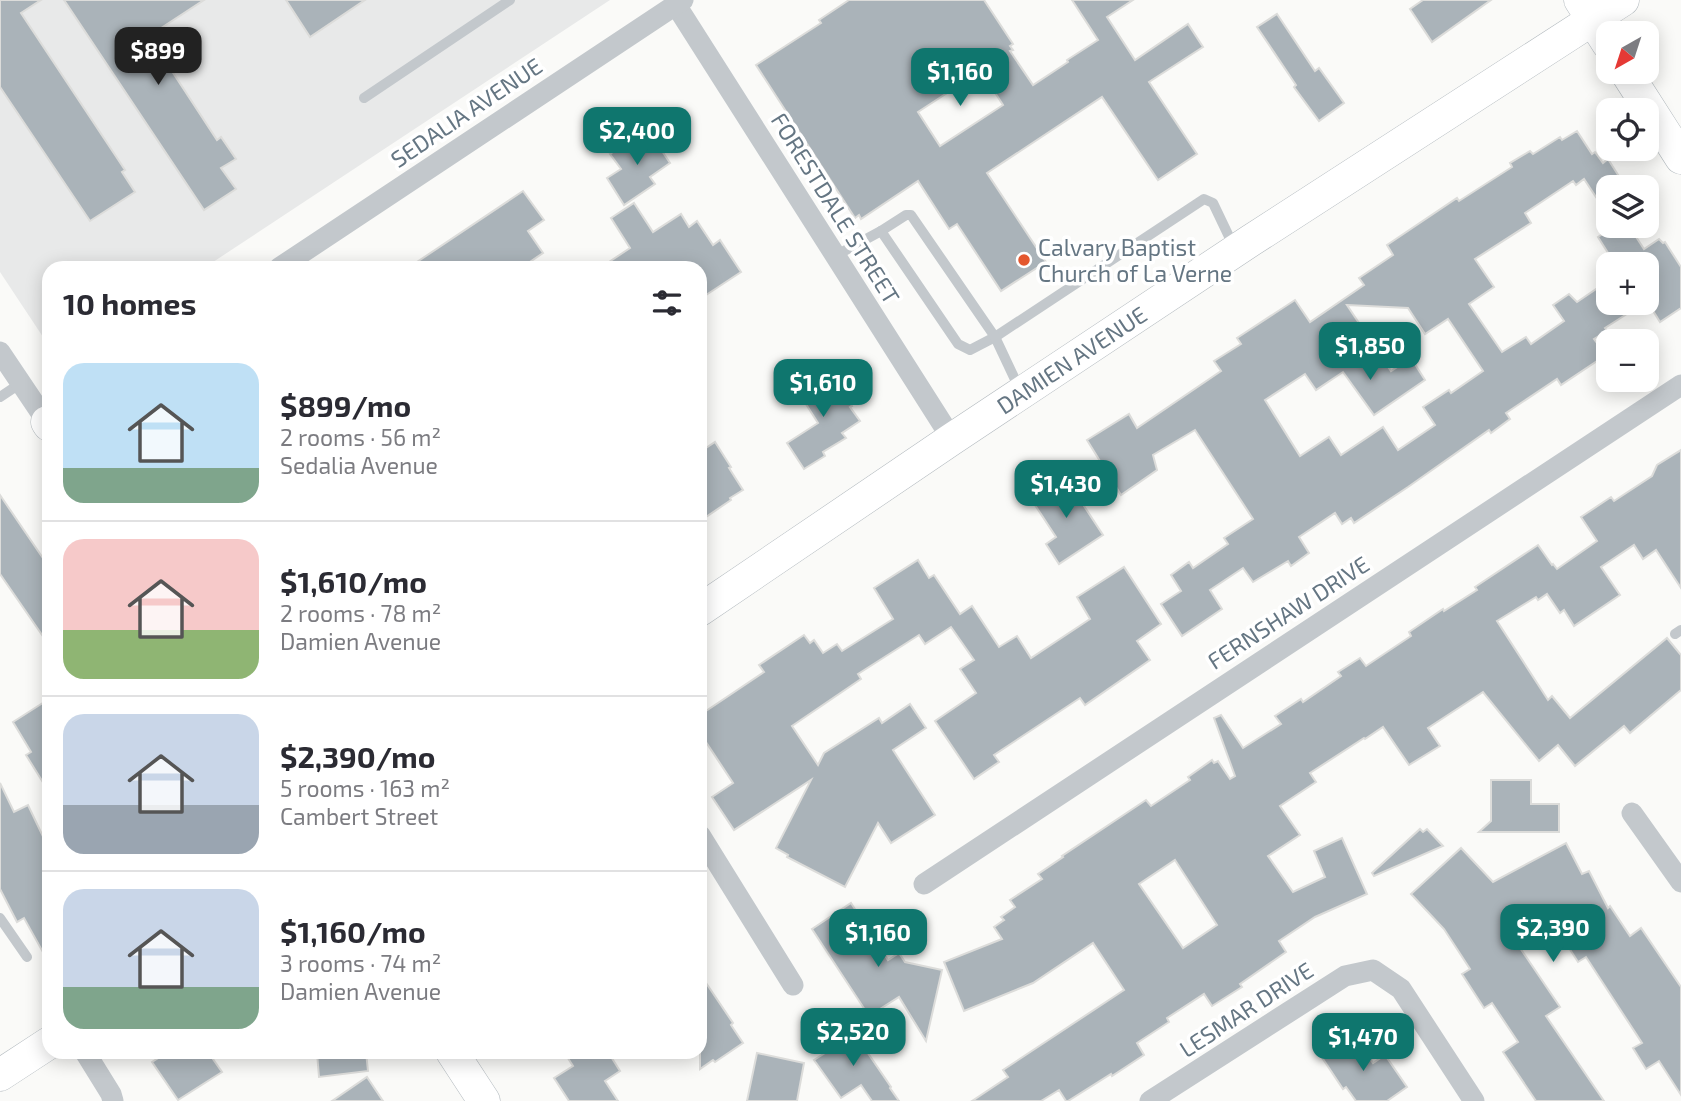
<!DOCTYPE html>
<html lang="en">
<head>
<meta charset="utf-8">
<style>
	body { margin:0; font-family:"Exo 2",sans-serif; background:#f7f7f7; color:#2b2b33; height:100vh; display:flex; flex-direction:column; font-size:26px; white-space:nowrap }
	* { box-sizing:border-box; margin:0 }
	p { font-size:23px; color:#7c7c81 }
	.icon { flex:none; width:38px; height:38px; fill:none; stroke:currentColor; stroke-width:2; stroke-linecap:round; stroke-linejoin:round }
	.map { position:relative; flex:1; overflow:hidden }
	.side { position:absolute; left:42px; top:261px; width:665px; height:798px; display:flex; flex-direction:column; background:#fff; border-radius:21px; box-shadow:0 4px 18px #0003 }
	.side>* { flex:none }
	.needle { width:46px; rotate:219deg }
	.tools { position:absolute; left:1596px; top:21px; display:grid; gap:14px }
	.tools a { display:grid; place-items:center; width:63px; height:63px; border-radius:14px; background:#fff; box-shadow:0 4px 18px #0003; font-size:35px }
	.price { position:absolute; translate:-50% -60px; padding:0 16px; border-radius:14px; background:#0f766e; color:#fff; font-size:23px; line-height:46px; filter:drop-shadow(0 2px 4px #0008) }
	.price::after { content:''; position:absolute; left:50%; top:42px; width:21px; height:16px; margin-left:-10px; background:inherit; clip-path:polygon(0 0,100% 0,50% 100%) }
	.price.on { background:#222; color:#fff }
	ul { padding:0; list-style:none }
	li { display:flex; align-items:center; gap:21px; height:175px; padding:0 21px }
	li+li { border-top:2px solid #e1e1e2 }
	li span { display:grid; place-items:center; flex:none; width:196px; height:140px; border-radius:21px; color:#555 }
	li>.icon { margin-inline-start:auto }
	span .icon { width:84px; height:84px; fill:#fffc; stroke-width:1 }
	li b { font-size:30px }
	h2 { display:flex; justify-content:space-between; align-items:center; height:84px; padding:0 21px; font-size:30px }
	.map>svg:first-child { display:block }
	.built { fill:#e8e9e9 }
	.building { fill:#aab3b9; stroke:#dcdcda; stroke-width:2; fill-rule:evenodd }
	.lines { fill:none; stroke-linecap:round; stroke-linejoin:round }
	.secondary-casing { stroke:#b3babf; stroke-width:33 }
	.lane { stroke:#c3c8cc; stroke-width:10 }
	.street { stroke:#c3c8cc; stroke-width:21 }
	.secondary { stroke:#fff; stroke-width:32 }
	.poi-dot { fill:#e4572e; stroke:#fff; stroke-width:2.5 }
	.labels { text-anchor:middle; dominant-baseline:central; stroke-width:7; stroke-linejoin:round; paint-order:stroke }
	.street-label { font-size:23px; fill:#657683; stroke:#fff }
	.poi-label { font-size:23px; fill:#657683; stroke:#fff; text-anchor:start }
</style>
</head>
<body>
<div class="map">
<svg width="1681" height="1101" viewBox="0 0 1681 1101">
	<rect width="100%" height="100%" fill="#fafaf8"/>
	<path class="built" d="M0,0H610L204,268H49V346L0,272Z"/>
	<g class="building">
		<path d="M0,0H41L21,13L125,170L122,172L135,192L90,221L0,87Z"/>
		<path d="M64,0H204L149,36L217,140L221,137L236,159L221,168L236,189L204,210Z"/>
		<path d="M286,0H365L310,37Z"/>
		<path d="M849,0H984L1013,44L1010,46L1013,50L1010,51L1033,85L1068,62L1067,60L1098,40L1072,0H1133L1107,17L1135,60L1188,24L1203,47L1149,82L1197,154L1158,180L1102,97L987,173L1046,262L1001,291L957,224L949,229L918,181L861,219L859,215L855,218L756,65L821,23L819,20ZM981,71L1003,105L940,146L918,112Z"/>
		<path d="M1423,0H1491L1432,42L1410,9Z"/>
		<path d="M1277,14L1315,71L1319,68L1344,103L1319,121L1294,87L1296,85L1257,27Z"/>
		<path d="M648,130L670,163L650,177L655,184L624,205L607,178L621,169L610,154Z"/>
		<path d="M1577,131L1592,154L1595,152L1603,163L1608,159L1620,178V186L1608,187V193L1598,200L1584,179L1576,185L1573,181L1525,213L1531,223L1475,259L1494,287L1469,304L1502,352L1526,337L1531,344L1564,321L1553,305L1569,294L1577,302L1608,281V303H1644L1605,328L1607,331L1594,339L1606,355L1561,385L1557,379L1506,413L1510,419L1491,433L1489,430L1408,487L1354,523L1351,518L1342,524L1335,513L1299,537L1309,553L1291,566L1288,561L1253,582L1243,568L1210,590L1222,609L1182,636L1161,604L1181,591L1171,575L1189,562L1193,568L1228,544L1224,538L1253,519L1195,430L1153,455L1157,470L1121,495L1087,440L1129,414L1137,428L1221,371L1214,361L1241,344L1237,338L1295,300L1310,322L1364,285L1359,278L1393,255L1387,245L1457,198L1459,201L1512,167L1510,163L1530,151L1533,154L1560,137L1562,140ZM1347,305L1408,308L1425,334L1448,319L1483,371L1451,393L1449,390L1423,407L1435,425L1398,450L1383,427L1341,455L1329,437L1300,456L1265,400L1305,374L1316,390L1343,372L1374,415L1425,380L1411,358L1391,371Z"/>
		<path d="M523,191L544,220L528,231L543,253L521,268H408Z"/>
		<path d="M634,203L653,232L681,214L689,227L697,221L713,245L720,240L741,272L700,299V268H600L630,248L611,218Z"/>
		<path d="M1615,226H1629L1644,249L1659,239L1663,243L1665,242L1681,267V308L1660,322L1647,301V264H1615L1598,237Z"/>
		<path d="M828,370L852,406L850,407L860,421L842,433L846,438L823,452L825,456L804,469L787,443L818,423L797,390Z"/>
		<path d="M715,442L731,467L729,468L743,490L730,498L731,500L700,521V452Z"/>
		<path d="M1681,450V588L1656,550L1643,559L1634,545L1601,567L1620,595L1574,626L1564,610L1560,613L1547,594L1538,600L1536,597L1497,621L1548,700L1552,696L1570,718L1667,638L1681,655V690L1630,733L1624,726L1575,766L1558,745L1539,761L1483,692L1428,728L1440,746L1409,765L1383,727L1365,739L1364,738L1310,773L1316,782L1280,806L1300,835L1268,856L1293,892L1325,877L1314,851L1342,838L1367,894L1315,917L1279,941L1286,952L1240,984L1242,987L1212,1006L1204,994L1167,1018L1169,1022L1137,1043L1144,1055L1112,1076L1111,1074L1068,1101H1066L1059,1090L1041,1101H972L1008,1077L1003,1070L1124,990L1093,943L1033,983L964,1011L944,962L1002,939L994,927L1004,920L1001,917L1015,907L1010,900L1042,879L1038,874L1063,857L1062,856L1146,800L1151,806L1190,780L1188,777L1212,760L1214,763L1218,761L1230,779L1235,776L1214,718L1221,715L1243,748L1281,724L1275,716L1301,699L1303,702L1341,676L1338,672L1360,658L1366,666L1411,636L1409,632L1443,609L1444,611L1477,590L1475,587L1538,545L1552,565L1553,564L1557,569L1597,541L1581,517L1611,497L1614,501L1652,476L1657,465ZM1175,860L1217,925L1183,948L1139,884Z"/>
		<path d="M1065,477L1103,535L1059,564L1046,544L1056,537L1031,499Z"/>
		<path d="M0,495L49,567V645L0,574Z"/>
		<path d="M918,560L929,578L934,575L960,614L972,606L999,647L1017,636L1031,658L1090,619L1077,597L1124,567L1161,624L1137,641L1150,660L1085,705L1080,698L994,755L999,762L974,779L935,721L976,693L960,669L974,660L951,627L925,644L919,635L858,674L861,679L792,726L818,765L824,753L879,718L882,723L910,704L926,728L893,750L935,815L891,843L878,823L845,887L787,857L788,855L776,848L811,780L734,830L712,797L733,783L700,733V715L764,672L759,665L804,635L810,643L814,640L823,653L837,644L842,651L893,619L874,588Z"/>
		<path d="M49,699V792L26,755L31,752L13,722Z"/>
		<path d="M1491,780H1531V804H1559V832H1479L1491,821Z"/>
		<path d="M0,783L14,812L28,805L49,849V963L24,918L17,922L0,889Z"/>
		<path d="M1420,829L1423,832L1427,829L1443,846L1374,876L1372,873Z"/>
		<path d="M1566,843L1582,874L1589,871L1608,908L1610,906L1630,936L1641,928L1681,987V1095L1659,1061L1646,1069L1633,1048L1642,1043L1586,957L1578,962L1553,923L1516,942L1560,1007L1546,1016L1604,1101H1536L1503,1052L1518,1042L1492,1003L1484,1008L1462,974L1470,969L1444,929L1411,894L1461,848L1493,882Z"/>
		<path d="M851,903L888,960L899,953L905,962L942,970L926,1041L899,997L869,1016L812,929Z"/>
		<path d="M700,974L733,1023L731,1025L743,1043L715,1062L713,1060L700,1069Z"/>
		<path d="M848,1024L891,1087L890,1088L899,1101H872L861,1085L841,1098L814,1060L833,1048L827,1037Z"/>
		<path d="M1354,1035L1373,1063L1385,1055L1407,1087L1387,1101H1356L1346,1087L1343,1089L1321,1056Z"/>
		<path d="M168,1052H208L222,1072L178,1100L152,1062Z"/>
		<path d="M330,1052H366L368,1071L319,1077L317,1053Z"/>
		<path d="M564,1052H608L620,1071L605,1081L618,1101H569L554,1078L573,1066Z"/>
		<path d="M757,1053L804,1063L797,1101H747Z"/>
		<path d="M367,1077L383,1101H332Z"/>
	</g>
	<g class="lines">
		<defs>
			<g id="secondary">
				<path d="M1580,0L1608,44"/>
				<path d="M1626,72L1681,158"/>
				<path d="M47,422L49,425"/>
				<path id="s1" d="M700,610L952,439L1250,241L1623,0"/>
				<path d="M452,1052L484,1101"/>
				<path d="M0,1075L49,1043"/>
			</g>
		</defs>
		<use href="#secondary" class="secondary-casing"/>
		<g class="lane">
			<path d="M364,98L510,0"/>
			<path d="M881,231L958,344L970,350L995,337L1204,199L1213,203L1234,247"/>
			<path d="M835,256L881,231L906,215H911L995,337L1020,390"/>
			<path d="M0,397L21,383"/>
			<path d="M1675,634L1681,630"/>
			<path d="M0,918L27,957"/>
		</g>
		<g class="street">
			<path d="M676,5L952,439"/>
			<path d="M279,268L683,0"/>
			<path d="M0,352L47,422L49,420"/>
			<path d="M1632,813L1681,882"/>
			<path d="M700,835L793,985"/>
			<path d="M924,884L1681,385"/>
			<path d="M85,1052L111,1094L113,1101"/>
			<path d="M1150,1101L1345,976L1373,970L1401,989L1474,1101"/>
		</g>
		<use href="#secondary" class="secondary"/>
	</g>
	<circle class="poi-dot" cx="1024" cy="260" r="7"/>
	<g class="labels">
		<g class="street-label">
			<text transform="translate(466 112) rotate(-34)">SEDALIA AVENUE</text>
			<text transform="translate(836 208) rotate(58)">FORESTDALE STREET</text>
			<text stroke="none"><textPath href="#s1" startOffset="448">DAMIEN AVENUE</textPath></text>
			<text transform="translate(1288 612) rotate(-33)">FERNSHAW DRIVE</text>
			<text transform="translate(1246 1009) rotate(-33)">LESMAR DRIVE</text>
		</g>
		<g class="poi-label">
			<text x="1038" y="247">Calvary Baptist<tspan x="1038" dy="26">Church of La Verne</tspan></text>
		</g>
	</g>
</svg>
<div class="tools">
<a><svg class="needle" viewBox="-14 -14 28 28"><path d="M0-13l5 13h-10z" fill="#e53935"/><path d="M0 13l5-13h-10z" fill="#7c7c81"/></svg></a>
<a><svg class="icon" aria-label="locate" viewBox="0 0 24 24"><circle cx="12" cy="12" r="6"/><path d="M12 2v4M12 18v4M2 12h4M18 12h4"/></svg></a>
<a><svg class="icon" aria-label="layers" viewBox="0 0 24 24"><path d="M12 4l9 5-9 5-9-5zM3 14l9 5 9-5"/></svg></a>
<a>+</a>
<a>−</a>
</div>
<b class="price on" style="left:158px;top:87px">$899</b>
<b class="price" style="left:960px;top:108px">$1,160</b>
<b class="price" style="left:637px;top:167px">$2,400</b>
<b class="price" style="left:1370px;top:382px">$1,850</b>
<b class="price" style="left:823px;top:419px">$1,610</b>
<b class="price" style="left:1066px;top:520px">$1,430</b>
<b class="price" style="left:1553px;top:964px">$2,390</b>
<b class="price" style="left:878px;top:969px">$1,160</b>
<b class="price" style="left:853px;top:1068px">$2,520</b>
<b class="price" style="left:1363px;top:1073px">$1,470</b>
<section class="side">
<h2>10 homes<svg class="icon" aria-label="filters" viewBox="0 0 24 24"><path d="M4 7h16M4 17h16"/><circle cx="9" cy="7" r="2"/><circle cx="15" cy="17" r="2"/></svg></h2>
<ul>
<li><span style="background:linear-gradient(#bfe0f5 75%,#7fa58c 0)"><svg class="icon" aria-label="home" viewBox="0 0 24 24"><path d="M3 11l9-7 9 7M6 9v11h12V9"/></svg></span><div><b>$899/mo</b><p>2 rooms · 56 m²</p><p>Sedalia Avenue</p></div></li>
<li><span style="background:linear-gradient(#f6c9c9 65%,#8fb573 0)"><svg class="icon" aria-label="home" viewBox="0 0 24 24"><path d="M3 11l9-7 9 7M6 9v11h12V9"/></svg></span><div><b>$1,610/mo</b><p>2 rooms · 78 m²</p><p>Damien Avenue</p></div></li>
<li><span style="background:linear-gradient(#c9d6e8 65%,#9aa5b1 0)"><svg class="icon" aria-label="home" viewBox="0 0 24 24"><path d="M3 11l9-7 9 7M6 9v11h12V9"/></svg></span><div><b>$2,390/mo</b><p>5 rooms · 163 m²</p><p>Cambert Street</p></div></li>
<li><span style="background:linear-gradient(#c9d6e8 70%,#7fa58c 0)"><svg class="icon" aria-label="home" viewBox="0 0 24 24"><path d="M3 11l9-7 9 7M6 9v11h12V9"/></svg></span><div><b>$1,160/mo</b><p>3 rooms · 74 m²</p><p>Damien Avenue</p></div></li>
</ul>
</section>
</div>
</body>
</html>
